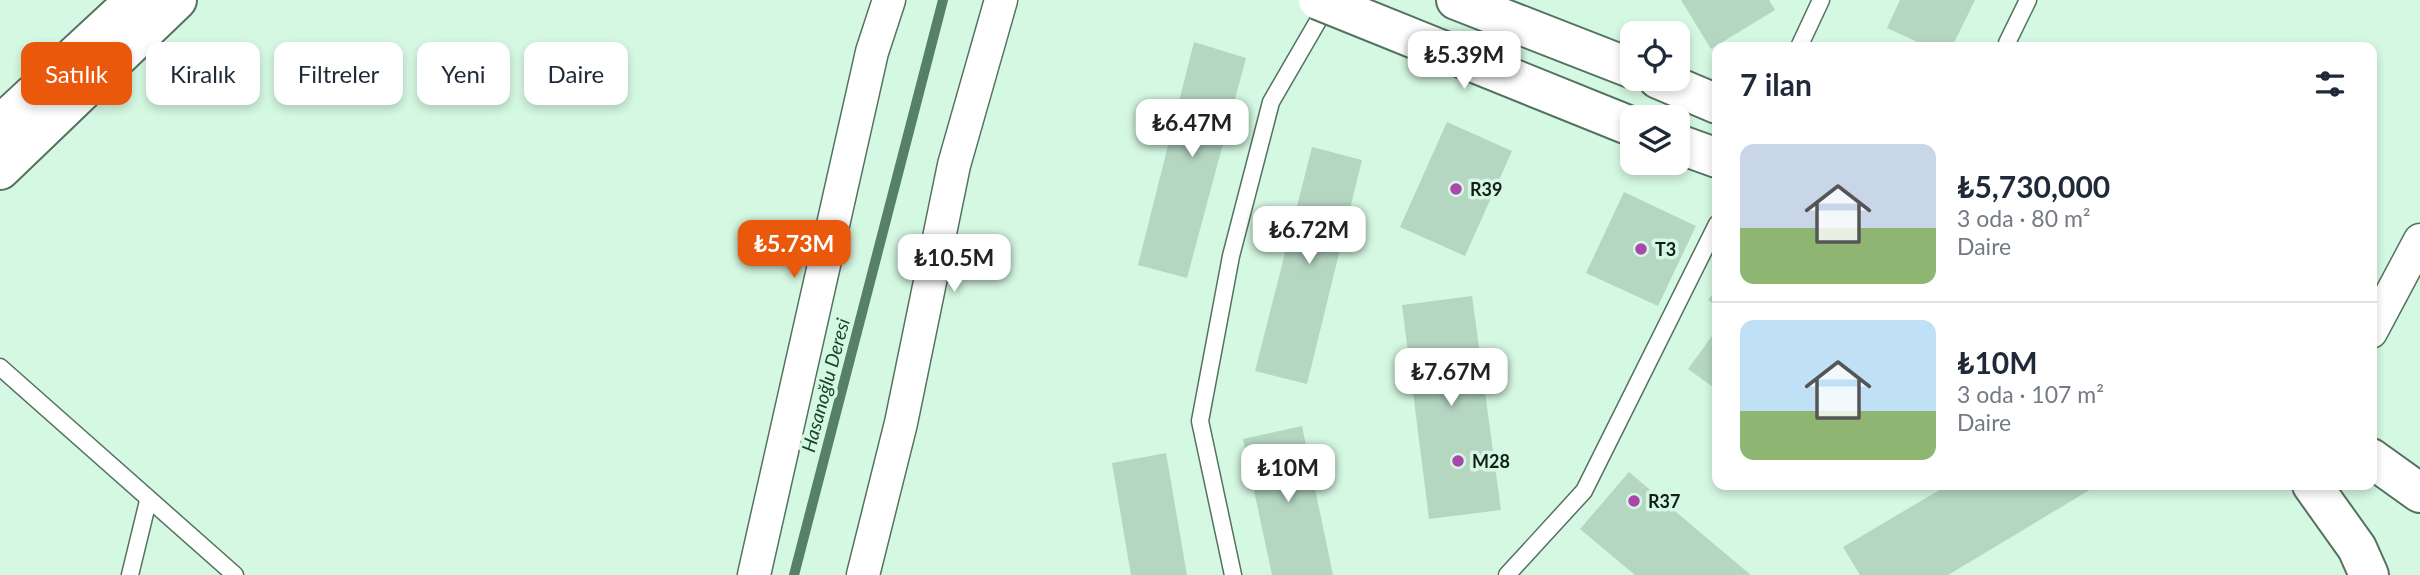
<!DOCTYPE html>
<html lang="tr">
<head>
<meta charset="utf-8">
<style>
	body { margin:0; font-family:Lato,sans-serif; background:#f2f2f3; color:#1f2937; height:100vh; display:flex; flex-direction:column; font-size:26px; white-space:nowrap }
	* { box-sizing:border-box; margin:0 }
	p { font-size:23px; color:#747a83 }
	.icon { flex:none; width:38px; height:38px; fill:none; stroke:currentColor; stroke-width:2; stroke-linecap:round; stroke-linejoin:round }
	.map { position:relative; flex:1; overflow:hidden }
	.side { position:absolute; left:1712px; top:42px; width:665px; height:448px; display:flex; flex-direction:column; background:#fff; border-radius:14px; box-shadow:0 4px 10px #0003 }
	.side>* { flex:none }
	.top-card { position:absolute; left:21px; top:42px; width:665px; height:63px; display:flex; gap:14px }
	.controls { position:absolute; left:1620px; top:21px; display:grid; gap:14px }
	.controls a { display:grid; place-items:center; width:70px; height:70px; border-radius:14px; background:#fff; box-shadow:0 4px 10px #0003; font-size:35px }
	.price { position:absolute; translate:-50% -60px; padding:0 16px; border-radius:14px; background:#fff; color:#222; font-size:23px; line-height:46px; filter:drop-shadow(0 2px 4px #0008) }
	.price::after { content:''; position:absolute; left:50%; top:42px; width:21px; height:16px; margin-left:-10px; background:inherit; clip-path:polygon(0 0,100% 0,50% 100%) }
	.price.current { background:#ea580c; color:#fff }
	ul { padding:0; list-style:none }
	li { display:flex; align-items:center; gap:21px; height:175px; padding:0 28px }
	li+li { border-top:2px solid #e0e1e3 }
	li span { display:grid; place-items:center; flex:none; width:196px; height:140px; border-radius:14px; color:#555 }
	li>.icon { margin-inline-start:auto }
	span .icon { width:84px; height:84px; fill:#fffc; stroke-width:1 }
	li b { font-size:30px }
	h2 { display:flex; justify-content:space-between; align-items:center; height:84px; padding:0 28px; font-size:30px }
	.tag { padding:0 24px; border-radius:14px; background:#fff; box-shadow:0 4px 10px #0003; font-size:24px; line-height:63px }
	.tag.current { background:#ea580c; color:#fff }
	.map>svg:first-child { display:block }
	.lines { fill:none; stroke-linecap:round; stroke-linejoin:round }
	.stream { stroke:#578068; stroke-width:10 }
	.building { fill:#b5d7c2 }
	.service-casing { stroke:#547260; stroke-width:19 }
	.minor-casing { stroke:#547260; stroke-width:35 }
	.tertiary-casing { stroke:#547260; stroke-width:42 }
	.service { stroke:#fff; stroke-width:16 }
	.minor { stroke:#fff; stroke-width:32 }
	.tertiary { stroke:#fff; stroke-width:38 }
	.tertiary-bridge-casing { stroke:#547260; stroke-width:42; stroke-linecap:butt }
	.tertiary-bridge { stroke:#fff; stroke-width:38 }
	.poi-dot { fill:#aa47ad; stroke:#d5f8e2; stroke-width:2.5 }
	.labels { text-anchor:middle; dominant-baseline:central; stroke-width:7; stroke-linejoin:round; paint-order:stroke }
	.poi-label { font-size:18px; font-weight:bold; fill:#121e17; stroke:#d5f8e2; text-anchor:start }
	.water-label { font-size:19px; font-style:italic; fill:#18432d; stroke:#d5f8e2 }
</style>
</head>
<body>
<div class="map">
<svg width="2420" height="575" viewBox="0 0 2420 575">
	<rect width="100%" height="100%" fill="#d5f8e2"/>
	<g class="lines">
		<path class="stream" d="M794,575L943,0"/>
	</g>
	<g class="building">
		<path d="M1681,0H1769L1775,10L1711,49Z"/>
		<path d="M1900,0H1975L1952,47H1928L1887,28Z"/>
		<path d="M1194,42L1246,58L1187,278L1138,265Z"/>
		<path d="M1447,122L1512,151L1465,256L1400,227Z"/>
		<path d="M1312,147L1362,160L1307,384L1255,371Z"/>
		<path d="M1624,192L1696,226L1658,306L1586,273Z"/>
		<path d="M1717,288V306L1708,300Z"/>
		<path d="M1472,296L1501,510L1429,519L1402,305Z"/>
		<path d="M1717,329V390L1688,369Z"/>
		<path d="M1302,426L1333,575H1272L1243,439Z"/>
		<path d="M1166,453L1187,575H1131L1112,463Z"/>
		<path d="M1629,472L1715,545L1751,575H1635L1580,529Z"/>
		<path d="M1948,485H2098L1948,575H1860L1843,547Z"/>
	</g>
	<g class="lines">
		<defs>
			<g id="service">
				<path d="M2007,43L2028,0"/>
				<path d="M1799,47L1821,0"/>
				<path d="M0,367L235,575"/>
				<path d="M130,575L148,501"/>
				<path d="M1233,575L1200,421L1231,256L1271,102L1329,2"/>
				<path d="M1507,575L1584,491L1717,224"/>
			</g>
			<g id="minor">
				<path d="M2371,332L2420,240"/>
				<path d="M754,575L872,52L889,0"/>
				<path d="M863,575L901,423L954,165L1001,0"/>
			</g>
			<g id="tertiary">
				<path d="M1456,0L1633,69"/>
				<path d="M1658,79L1717,104"/>
				<path d="M0,125L135,0"/>
				<path d="M1678,144L1717,158"/>
				<path d="M0,170L177,0"/>
				<path d="M2371,458L2420,493"/>
				<path d="M2312,485L2357,548L2369,575"/>
			</g>
		</defs>
		<use href="#service" class="service-casing"/>
		<use href="#minor" class="minor-casing"/>
		<use href="#tertiary" class="tertiary-casing"/>
		<use href="#service" class="service"/>
		<use href="#minor" class="minor"/>
		<use href="#tertiary" class="tertiary"/>
		<defs>
			<path id="tertiary-bridge" d="M1318,0L1633,127"/>
		</defs>
		<use href="#tertiary-bridge" class="tertiary-bridge-casing"/>
		<use href="#tertiary-bridge" class="tertiary-bridge"/>
	</g>
	<g class="poi-dot">
		<circle cx="1456" cy="189" r="7"/>
		<circle cx="1641" cy="249" r="7"/>
		<circle cx="1458" cy="461" r="7"/>
		<circle cx="1634" cy="501" r="7"/>
	</g>
	<g class="labels">
		<g class="poi-label">
			<text x="1470" y="189">R39</text>
			<text x="1655" y="249">T3</text>
			<text x="1472" y="461">M28</text>
			<text x="1648" y="501">R37</text>
		</g>
		<g class="water-label">
			<text transform="translate(825 385) rotate(-75)">Hasanoğlu Deresi</text>
		</g>
	</g>
</svg>
<div class="controls">
<a><svg class="icon" aria-label="locate" viewBox="0 0 24 24"><circle cx="12" cy="12" r="6"/><path d="M12 2v4M12 18v4M2 12h4M18 12h4"/></svg></a>
<a><svg class="icon" aria-label="layers" viewBox="0 0 24 24"><path d="M12 4l9 5-9 5-9-5zM3 14l9 5 9-5"/></svg></a>
</div>
<b class="price" style="left:1464px;top:91px">₺5.39M</b>
<b class="price" style="left:1192px;top:159px">₺6.47M</b>
<b class="price" style="left:1309px;top:266px">₺6.72M</b>
<b class="price current" style="left:794px;top:280px">₺5.73M</b>
<b class="price" style="left:954px;top:294px">₺10.5M</b>
<b class="price" style="left:1451px;top:408px">₺7.67M</b>
<b class="price" style="left:1288px;top:504px">₺10M</b>
<div class="top-card">
<a class="tag current">Satılık</a>
<a class="tag">Kiralık</a>
<a class="tag">Filtreler</a>
<a class="tag">Yeni</a>
<a class="tag">Daire</a>
</div>
<section class="side">
<h2>7 ilan<svg class="icon" aria-label="filters" viewBox="0 0 24 24"><path d="M4 7h16M4 17h16"/><circle cx="9" cy="7" r="2"/><circle cx="15" cy="17" r="2"/></svg></h2>
<ul>
<li><span style="background:linear-gradient(#c9d6e8 60%,#8fb573 0)"><svg class="icon" aria-label="home" viewBox="0 0 24 24"><path d="M3 11l9-7 9 7M6 9v11h12V9"/></svg></span><div><b>₺5,730,000</b><p>3 oda · 80 m²</p><p>Daire</p></div></li>
<li><span style="background:linear-gradient(#bfe0f5 65%,#8fb573 0)"><svg class="icon" aria-label="home" viewBox="0 0 24 24"><path d="M3 11l9-7 9 7M6 9v11h12V9"/></svg></span><div><b>₺10M</b><p>3 oda · 107 m²</p><p>Daire</p></div></li>
</ul>
</section>
</div>
</body>
</html>
